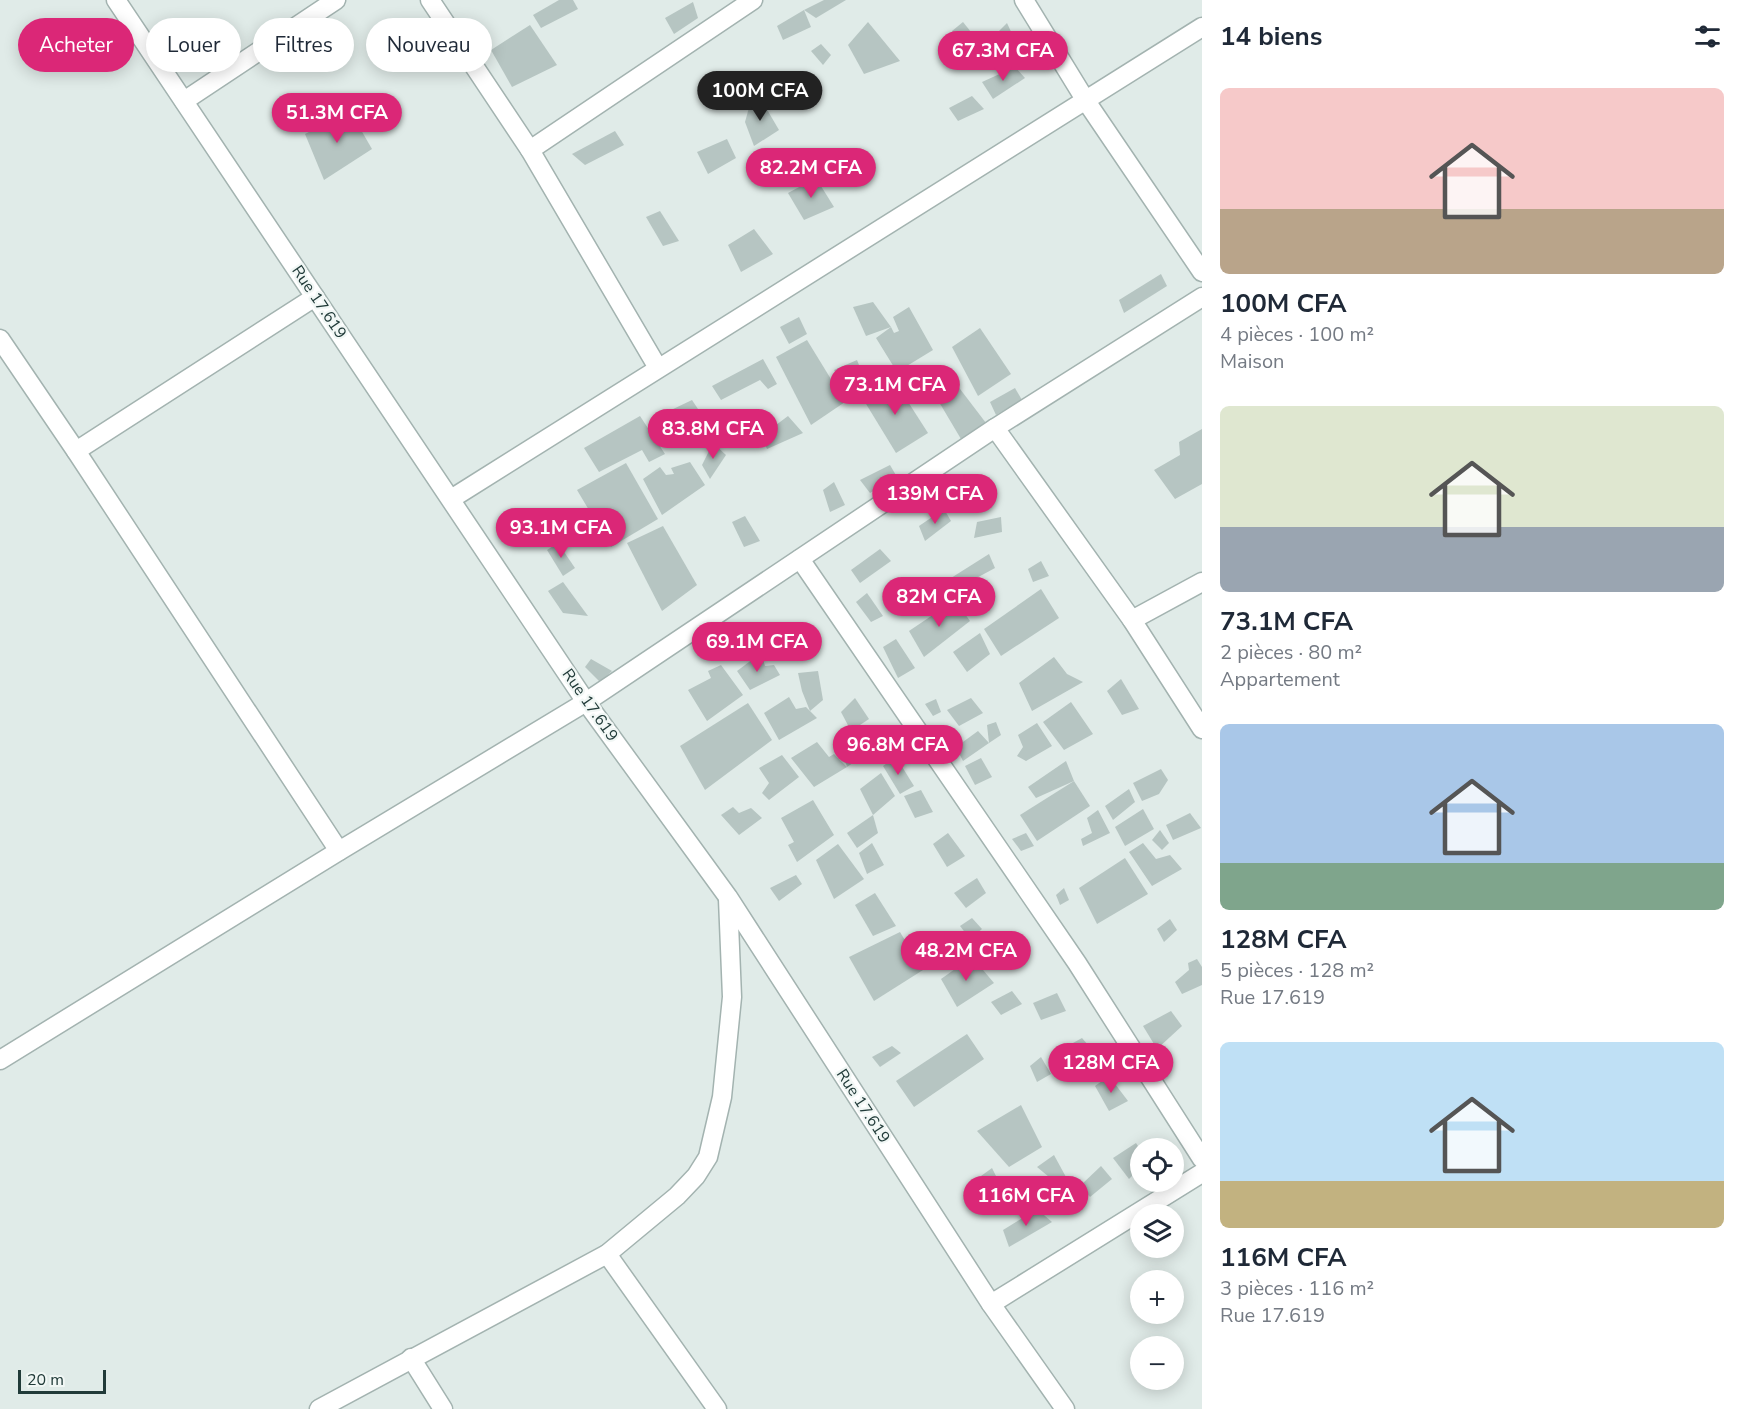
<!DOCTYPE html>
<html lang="fr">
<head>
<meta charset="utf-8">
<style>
	body { margin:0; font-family:"Nunito Sans",sans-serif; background:#f2f2f3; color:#1f2937; height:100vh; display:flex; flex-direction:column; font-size:22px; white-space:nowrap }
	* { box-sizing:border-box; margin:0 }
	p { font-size:20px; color:#747a83 }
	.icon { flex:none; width:33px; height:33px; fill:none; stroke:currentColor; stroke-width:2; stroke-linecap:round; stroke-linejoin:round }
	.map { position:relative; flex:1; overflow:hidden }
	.drawer { display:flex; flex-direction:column; background:#fff; width:540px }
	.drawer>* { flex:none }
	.banner { position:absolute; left:18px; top:18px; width:570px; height:54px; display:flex; gap:12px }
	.buttons { position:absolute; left:1130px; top:1138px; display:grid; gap:12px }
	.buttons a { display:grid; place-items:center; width:54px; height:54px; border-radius:50%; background:#fff; box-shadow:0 3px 15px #0003; font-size:30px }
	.scale { position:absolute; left:18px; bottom:15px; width:88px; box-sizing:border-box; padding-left:6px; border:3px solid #213b39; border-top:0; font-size:16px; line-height:21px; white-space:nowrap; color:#213b39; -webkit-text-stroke:4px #f1f7f5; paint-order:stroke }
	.price { position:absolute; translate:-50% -51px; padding:0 14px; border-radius:21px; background:#db2777; color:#fff; font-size:20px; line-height:39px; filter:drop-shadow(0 2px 3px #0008) }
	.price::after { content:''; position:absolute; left:50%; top:36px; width:18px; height:14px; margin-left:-9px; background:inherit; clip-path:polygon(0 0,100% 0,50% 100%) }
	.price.on { background:#222; color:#fff }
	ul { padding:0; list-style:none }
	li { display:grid; align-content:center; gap:12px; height:318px; padding:0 18px }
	li span { display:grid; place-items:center; height:186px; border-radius:9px; color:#555 }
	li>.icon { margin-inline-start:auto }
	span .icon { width:108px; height:108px; fill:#fffc; stroke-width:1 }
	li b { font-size:26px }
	h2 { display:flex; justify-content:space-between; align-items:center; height:72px; padding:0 18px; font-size:26px }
	.chip { padding:0 21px; border-radius:27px; background:#fff; box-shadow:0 3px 15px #0003; font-size:21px; line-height:54px }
	.chip.on { background:#db2777; color:#fff }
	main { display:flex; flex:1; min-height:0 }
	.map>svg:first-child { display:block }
	.building { fill:#b6c5c2 }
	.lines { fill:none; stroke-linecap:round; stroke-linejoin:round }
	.minor-casing { stroke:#a3b3b0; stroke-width:21 }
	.minor { stroke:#fff; stroke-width:18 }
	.labels { text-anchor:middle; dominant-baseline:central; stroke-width:4.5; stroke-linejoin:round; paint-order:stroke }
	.street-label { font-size:16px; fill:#213b39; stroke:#f1f7f5 }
</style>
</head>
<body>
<main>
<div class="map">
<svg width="1202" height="1409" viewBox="0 0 1202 1409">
	<rect width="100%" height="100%" fill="#e0ebe8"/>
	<g class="building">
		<path d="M559,0H573L578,9L541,28L533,15Z"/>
		<path d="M824,0H846L816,18L804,10Z"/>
		<path d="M693,2L698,18L674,34L665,18Z"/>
		<path d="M804,10L811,27L783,40L777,26Z"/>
		<path d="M868,22L900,61L864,74L848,45Z"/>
		<path d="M963,22L971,32L957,44L952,31Z"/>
		<path d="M1007,23L1019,49L1006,58L996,34Z"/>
		<path d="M530,25L557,65L512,87L491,50Z"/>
		<path d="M821,44L831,55L823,65L811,51Z"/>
		<path d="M1015,67L1025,78L993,99L982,82Z"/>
		<path d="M759,96L779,130L754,146L745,122L750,104Z"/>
		<path d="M972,96L984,109L958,121L949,108Z"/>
		<path d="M350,111L372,149L324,180L305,134Z"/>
		<path d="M615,131L624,145L585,165L572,154Z"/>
		<path d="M727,139L736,158L708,174L697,152Z"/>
		<path d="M816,178L834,207L804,220L788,193Z"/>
		<path d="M660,211L679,241L663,246L646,217Z"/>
		<path d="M754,229L773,254L741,272L728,245Z"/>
		<path d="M1161,274L1167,286L1124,313L1119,300Z"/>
		<path d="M873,302L891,327L866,336L853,307Z"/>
		<path d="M909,307L933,350L897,372L876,338L891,327L894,333L899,331L893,317Z"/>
		<path d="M799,317L807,334L789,344L780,327Z"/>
		<path d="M980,328L1011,374L978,396L952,347Z"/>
		<path d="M807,340L845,402L811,425L776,357Z"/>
		<path d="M763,359L777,384L768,389L760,380L721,400L712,386Z"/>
		<path d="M857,360L863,375L872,371L879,381L849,397L834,370Z"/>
		<path d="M894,380L928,433L896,453L863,399Z"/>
		<path d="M957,385L986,423L961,439L939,402Z"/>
		<path d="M1015,388L1022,400L996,415L990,402Z"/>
		<path d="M692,400L698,409L678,429L669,411Z"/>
		<path d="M640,416L665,454L649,462L642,450L599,472L584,448Z"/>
		<path d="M788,416L803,433L767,449L755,421L766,417L776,425Z"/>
		<path d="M1202,429V484L1175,499L1154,470L1180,455L1179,442Z"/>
		<path d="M713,443L726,455L710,479L702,465Z"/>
		<path d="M690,462L705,485L662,515L643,479L660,467L666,475L674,474L671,468Z"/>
		<path d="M626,463L658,519L611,547L577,490Z"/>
		<path d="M890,465L897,477L870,493L860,480Z"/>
		<path d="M834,482L845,505L830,512L823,490Z"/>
		<path d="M944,509L951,521L925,541L919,526Z"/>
		<path d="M745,516L760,541L744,547L732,522Z"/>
		<path d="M1001,517L1002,532L974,538L977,522Z"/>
		<path d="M663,526L697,585L662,611L627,543Z"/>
		<path d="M558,543L575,568L563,576L547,550Z"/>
		<path d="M880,549L891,561L860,583L851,570Z"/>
		<path d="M989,554L995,568L958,588L951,578Z"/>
		<path d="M1041,561L1049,576L1033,582L1028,569Z"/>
		<path d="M563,582L588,616L563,613L548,591Z"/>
		<path d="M1041,589L1059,618L1001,656L984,629Z"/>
		<path d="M867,593L883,616L871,622L856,602Z"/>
		<path d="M955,600L970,621L924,657L909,631Z"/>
		<path d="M752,630L756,647L726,660L721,649Z"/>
		<path d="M980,633L990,654L967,672L953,652Z"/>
		<path d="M896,639L915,668L898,678L883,647Z"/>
		<path d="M761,653L765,666L774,665L780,675L750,690L737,671Z"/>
		<path d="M1054,657L1067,674L1083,682L1032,711L1019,683Z"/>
		<path d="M591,659L612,671L600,682L585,667Z"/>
		<path d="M721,665L743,695L707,721L688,690L711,678L708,671Z"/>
		<path d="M818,671L823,700L810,711L802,691L798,673Z"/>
		<path d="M1121,679L1139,709L1122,715L1107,691Z"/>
		<path d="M789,697L796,709L806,707L817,718L779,740L764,713Z"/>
		<path d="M855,698L869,719L851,731L841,712Z"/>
		<path d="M971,698L983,713L959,726L947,710Z"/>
		<path d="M936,699L941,712L933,716L925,704Z"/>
		<path d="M1071,702L1093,734L1064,750L1043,722Z"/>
		<path d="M748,703L772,740L705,790L680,746Z"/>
		<path d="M996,722L1001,735L989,743L963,761L956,747L978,731L989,743L987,725Z"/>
		<path d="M1037,723L1052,746L1026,761L1017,756L1023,747L1018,735Z"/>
		<path d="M866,736L878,746L847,767L814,787L791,758L817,742L829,757L834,754L847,767L842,751Z"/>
		<path d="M782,755L799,777L769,800L762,793L769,783L759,768Z"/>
		<path d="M896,757L914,786L900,794L883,766Z"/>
		<path d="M981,758L992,777L975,785L965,766Z"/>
		<path d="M1066,761L1074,781L1036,798L1028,787Z"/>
		<path d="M1161,769L1168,780L1159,794L1142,801L1133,783Z"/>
		<path d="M881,773L895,796L873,815L860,789Z"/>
		<path d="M1074,781L1090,806L1037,841L1020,815Z"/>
		<path d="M1129,789L1135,802L1113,820L1105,806Z"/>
		<path d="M921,790L933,812L915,818L904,796Z"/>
		<path d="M813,800L834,835L797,862L788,845L794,842L781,818Z"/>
		<path d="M733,807L739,813L751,808L762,818L739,835L721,815Z"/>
		<path d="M1143,809L1154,829L1125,846L1115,827Z"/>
		<path d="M1098,810L1110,833L1083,846L1081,839L1092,833L1087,818Z"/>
		<path d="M1190,813L1201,828L1173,840L1166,825Z"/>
		<path d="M873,815L878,833L857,848L847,833Z"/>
		<path d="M1160,830L1169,843L1162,850L1152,840Z"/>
		<path d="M948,833L965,856L947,867L933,844Z"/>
		<path d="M1026,833L1034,846L1021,851L1012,839Z"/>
		<path d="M872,843L884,865L867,874L859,853Z"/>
		<path d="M1143,843L1156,859L1170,855L1182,869L1152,886L1129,852Z"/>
		<path d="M838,844L864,879L834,899L816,860Z"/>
		<path d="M1125,858L1148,894L1097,924L1079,888Z"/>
		<path d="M796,875L802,884L779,901L770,888Z"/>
		<path d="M977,878L986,893L966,908L954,893Z"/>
		<path d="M1064,888L1069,900L1060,905L1056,895Z"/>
		<path d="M875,893L896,926L873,936L855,905Z"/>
		<path d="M972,918L982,929L970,939L960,926Z"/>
		<path d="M1170,919L1177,930L1164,942L1157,929Z"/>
		<path d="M900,932L923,970L874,1001L849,957Z"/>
		<path d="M972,957L994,983L957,1007L941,979Z"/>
		<path d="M1197,959L1202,967V985L1182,994L1175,982L1189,970L1188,963Z"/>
		<path d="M1012,991L1022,1004L1001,1015L991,1002Z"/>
		<path d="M1057,993L1066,1011L1041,1020L1033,1003Z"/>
		<path d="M1171,1011L1182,1026L1157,1049L1143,1026Z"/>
		<path d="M967,1034L984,1059L914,1107L896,1081Z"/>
		<path d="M1082,1038L1094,1052L1062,1069L1053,1054Z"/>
		<path d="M892,1046L901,1053L880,1067L872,1057Z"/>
		<path d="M1041,1057L1051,1074L1037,1082L1030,1066Z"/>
		<path d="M1109,1076L1128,1101L1109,1111L1095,1086Z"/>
		<path d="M1021,1105L1042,1147L1009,1167L977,1131Z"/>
		<path d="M1136,1143L1140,1149V1168L1129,1179L1113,1158Z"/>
		<path d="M1054,1155L1066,1177L1055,1182L1037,1167Z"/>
		<path d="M1101,1166L1112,1179L1090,1197L1081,1185Z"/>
		<path d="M992,1168L998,1180L985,1189L974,1202L970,1184Z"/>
		<path d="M1037,1209L1052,1222L1009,1247L1003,1230Z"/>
	</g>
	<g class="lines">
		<defs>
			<g id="minor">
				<path d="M116,0L586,702L728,897L991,1304L1065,1409"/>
				<path d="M430,0L530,150L658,368"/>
				<path d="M1024,0L1086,101L1202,272"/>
				<path d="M184,101L336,0"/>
				<path d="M530,150L753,0"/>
				<path d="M0,339L76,451L339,851"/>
				<path d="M995,428L1132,620L1202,729"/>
				<path d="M76,451L315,297"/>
				<path d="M451,499L1202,27"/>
				<path d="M800,559L1077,963L1202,1159"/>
				<path d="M1132,620L1202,582"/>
				<path d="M0,1060L339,851L586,702L995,428L1202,297"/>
				<path d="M607,1254L717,1409"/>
				<path d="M991,1304L1202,1173"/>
				<path d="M411,1358L443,1409"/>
				<path d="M319,1409L607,1254L677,1196L696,1176L708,1157L722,1097L732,997L728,899"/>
			</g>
		</defs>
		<use href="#minor" class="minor-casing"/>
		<use href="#minor" class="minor"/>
	</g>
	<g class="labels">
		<g class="street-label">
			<text transform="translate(319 302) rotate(56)">Rue 17.619</text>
			<text transform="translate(590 705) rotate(55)">Rue 17.619</text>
			<text transform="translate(863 1106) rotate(57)">Rue 17.619</text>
		</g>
	</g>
</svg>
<div class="buttons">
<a><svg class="icon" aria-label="locate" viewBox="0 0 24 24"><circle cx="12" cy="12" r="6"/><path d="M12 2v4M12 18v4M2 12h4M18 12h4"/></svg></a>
<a><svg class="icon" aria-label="layers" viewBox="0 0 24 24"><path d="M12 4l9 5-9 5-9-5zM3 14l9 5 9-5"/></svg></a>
<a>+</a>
<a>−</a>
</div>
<div class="scale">20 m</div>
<b class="price" style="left:1003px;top:82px">67.3M CFA</b>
<b class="price on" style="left:760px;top:122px">100M CFA</b>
<b class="price" style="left:337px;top:144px">51.3M CFA</b>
<b class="price" style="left:811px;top:199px">82.2M CFA</b>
<b class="price" style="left:895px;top:416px">73.1M CFA</b>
<b class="price" style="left:713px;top:460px">83.8M CFA</b>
<b class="price" style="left:935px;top:525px">139M CFA</b>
<b class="price" style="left:561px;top:559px">93.1M CFA</b>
<b class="price" style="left:939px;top:628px">82M CFA</b>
<b class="price" style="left:757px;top:673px">69.1M CFA</b>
<b class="price" style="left:898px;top:776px">96.8M CFA</b>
<b class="price" style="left:966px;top:982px">48.2M CFA</b>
<b class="price" style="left:1111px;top:1094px">128M CFA</b>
<b class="price" style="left:1026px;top:1227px">116M CFA</b>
<div class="banner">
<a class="chip on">Acheter</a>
<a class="chip">Louer</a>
<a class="chip">Filtres</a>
<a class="chip">Nouveau</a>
</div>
</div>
<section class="drawer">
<h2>14 biens<svg class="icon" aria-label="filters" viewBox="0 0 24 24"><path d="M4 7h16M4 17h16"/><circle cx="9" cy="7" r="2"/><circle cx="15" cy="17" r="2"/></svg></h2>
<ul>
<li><span style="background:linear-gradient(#f6c9c9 65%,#b9a48a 0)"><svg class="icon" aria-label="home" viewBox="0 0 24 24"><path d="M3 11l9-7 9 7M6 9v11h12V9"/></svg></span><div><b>100M CFA</b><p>4 pièces · 100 m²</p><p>Maison</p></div></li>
<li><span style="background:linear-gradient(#dfe7d0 65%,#9aa5b1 0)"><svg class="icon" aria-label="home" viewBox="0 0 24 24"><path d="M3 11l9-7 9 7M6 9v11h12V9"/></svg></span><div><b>73.1M CFA</b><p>2 pièces · 80 m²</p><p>Appartement</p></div></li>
<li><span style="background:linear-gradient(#a9c7e8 75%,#7fa58c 0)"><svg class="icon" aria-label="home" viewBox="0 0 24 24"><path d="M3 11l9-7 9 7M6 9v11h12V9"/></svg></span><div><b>128M CFA</b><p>5 pièces · 128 m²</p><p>Rue 17.619</p></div></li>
<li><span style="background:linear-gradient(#bfe0f5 75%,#c2b280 0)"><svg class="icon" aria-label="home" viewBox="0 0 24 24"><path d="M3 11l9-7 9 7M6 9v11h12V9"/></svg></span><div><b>116M CFA</b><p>3 pièces · 116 m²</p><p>Rue 17.619</p></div></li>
</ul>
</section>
</main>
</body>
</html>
